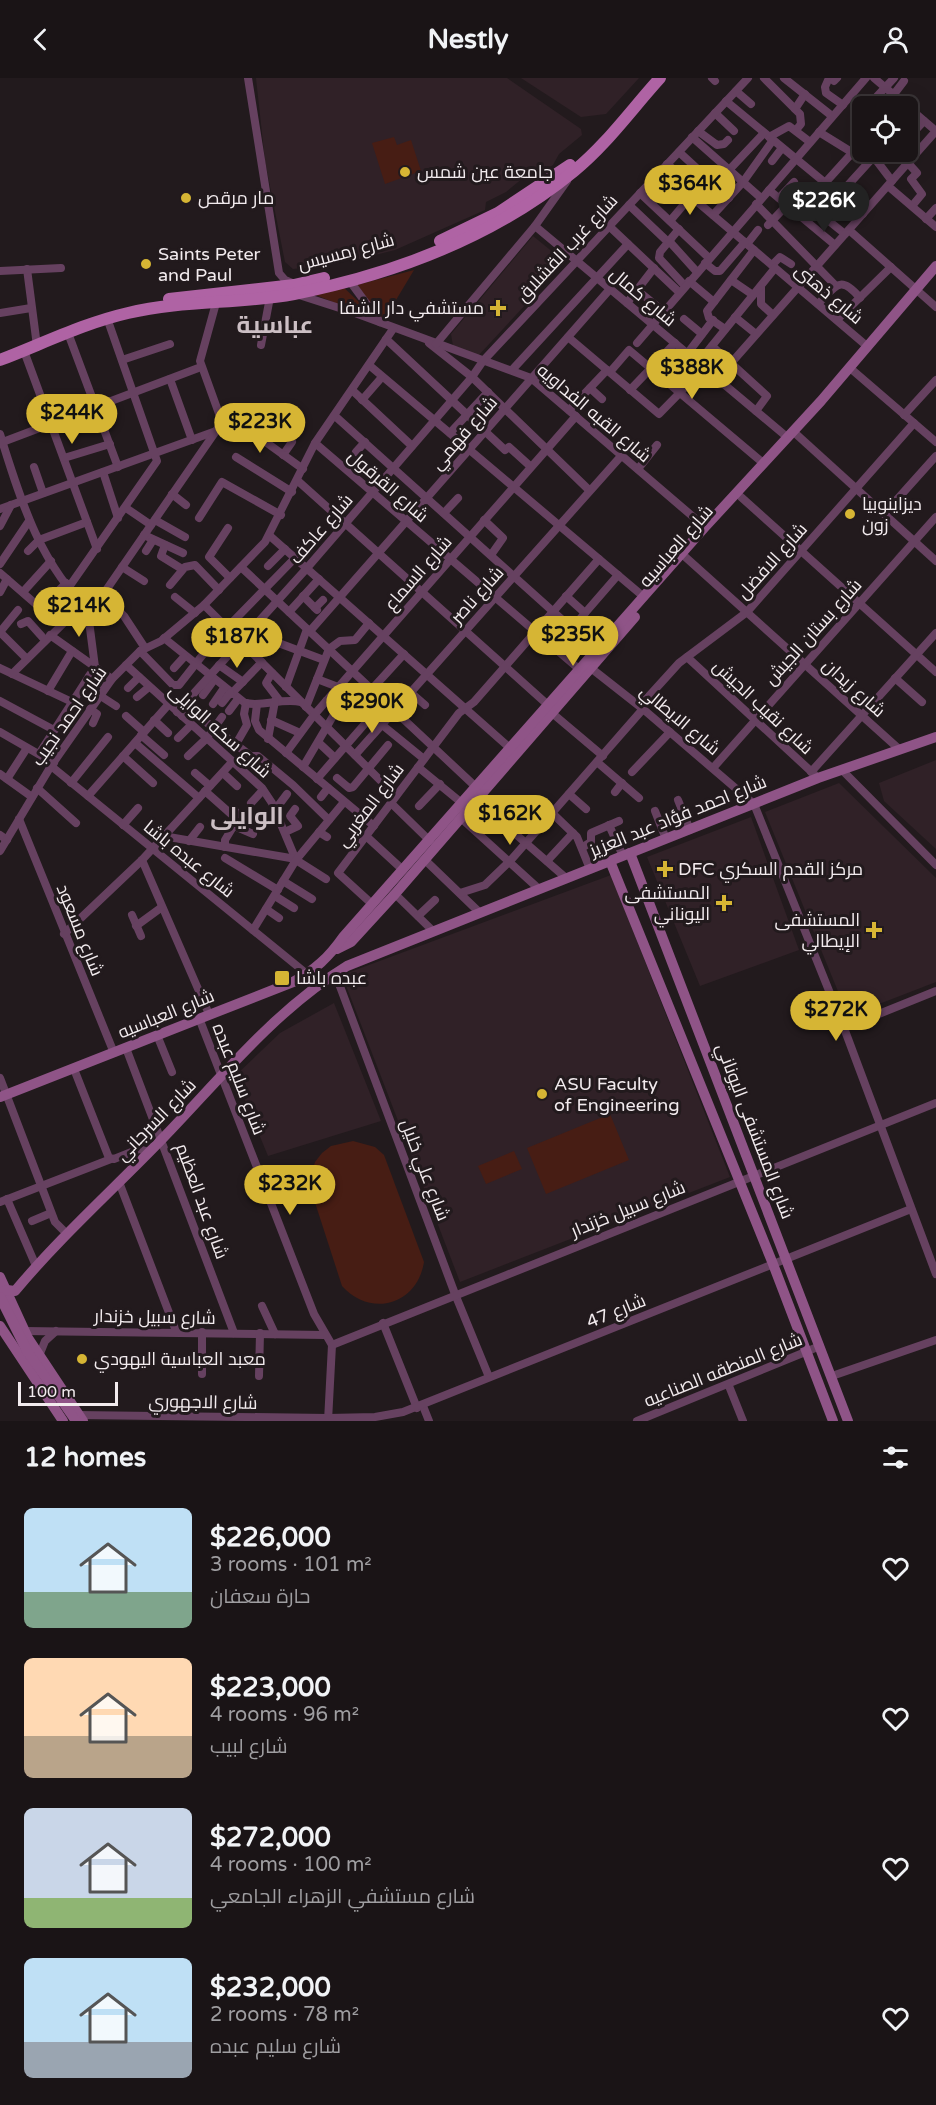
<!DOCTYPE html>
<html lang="en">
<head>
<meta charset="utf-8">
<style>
	body { margin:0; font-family:"Varela Round",Cairo,sans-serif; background:#272123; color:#f1f3f6; height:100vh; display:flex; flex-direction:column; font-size:22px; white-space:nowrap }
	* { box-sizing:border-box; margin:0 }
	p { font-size:20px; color:#9f9ea1 }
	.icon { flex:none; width:33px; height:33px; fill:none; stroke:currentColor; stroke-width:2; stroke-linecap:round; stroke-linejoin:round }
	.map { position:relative; height:1343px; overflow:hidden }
	.sheet { display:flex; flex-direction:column; background:#1a1416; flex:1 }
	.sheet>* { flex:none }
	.fabs { position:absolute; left:852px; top:18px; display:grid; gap:12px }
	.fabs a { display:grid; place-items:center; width:66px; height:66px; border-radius:9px; background:#1a1416; box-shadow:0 6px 24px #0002,0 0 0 2px #383335; font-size:30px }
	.scale { position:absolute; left:18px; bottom:15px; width:100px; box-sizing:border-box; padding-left:6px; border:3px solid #f2ebee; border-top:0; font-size:16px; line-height:21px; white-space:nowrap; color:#f2ebee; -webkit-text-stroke:4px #221a1d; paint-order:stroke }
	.price { position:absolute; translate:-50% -51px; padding:0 14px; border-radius:21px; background:#d6b534; color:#111; font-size:20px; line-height:39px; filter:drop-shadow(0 2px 3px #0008) }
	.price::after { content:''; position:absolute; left:50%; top:36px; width:18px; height:14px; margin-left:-9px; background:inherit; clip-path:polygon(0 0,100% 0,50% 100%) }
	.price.current { background:#222; color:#fff }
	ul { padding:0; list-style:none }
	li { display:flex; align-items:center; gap:18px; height:150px; padding:0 24px }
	li span { display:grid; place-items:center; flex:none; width:168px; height:120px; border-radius:9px; color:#555 }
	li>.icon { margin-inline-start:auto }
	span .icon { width:72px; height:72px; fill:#fffc; stroke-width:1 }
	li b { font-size:26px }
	h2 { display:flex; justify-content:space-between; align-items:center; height:72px; padding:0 24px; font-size:26px }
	header { display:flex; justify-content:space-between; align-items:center; height:78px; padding:0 24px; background:#1a1416; font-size:27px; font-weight:800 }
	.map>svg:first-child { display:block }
	.built { fill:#302127 }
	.green { fill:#471d14 }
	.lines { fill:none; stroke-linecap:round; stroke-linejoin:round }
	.street { stroke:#664160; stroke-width:8 }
	.secondary { stroke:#8f5487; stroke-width:10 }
	.primary { stroke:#af63a4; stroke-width:12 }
	.secondary-bridge { stroke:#8f5487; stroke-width:10 }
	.poi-dot { fill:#d6b534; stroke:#221a1d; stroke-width:2 }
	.labels { text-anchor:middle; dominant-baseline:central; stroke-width:6; stroke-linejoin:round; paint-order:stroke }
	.poi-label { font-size:18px; fill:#f2ebee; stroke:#221a1d; text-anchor:start }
	.street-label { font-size:18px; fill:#f2ebee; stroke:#221a1d }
	.district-label { font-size:24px; font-weight:bold; fill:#ccbfc4; stroke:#221a1d }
</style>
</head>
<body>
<header><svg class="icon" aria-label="back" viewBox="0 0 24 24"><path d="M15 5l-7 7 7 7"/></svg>Nestly<svg class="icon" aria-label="person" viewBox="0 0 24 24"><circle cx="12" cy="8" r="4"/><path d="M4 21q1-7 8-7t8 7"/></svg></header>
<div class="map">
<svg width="936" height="1343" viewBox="0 0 936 1343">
	<rect width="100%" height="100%" fill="#221a1d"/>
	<g class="built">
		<path d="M256,0H507L581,51L582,57L559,76L553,87L535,100H523L506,114L486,124L485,132L395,172L359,181V178L331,172L329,181L322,188L293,191L285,184L265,83Z"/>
		<path d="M521,0H639L606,36L581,39Z"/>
		<path d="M533,158L565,184L478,278L453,268L451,256Z"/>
		<path d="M936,682V771L884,723L879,705Z"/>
		<path d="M839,705L936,800V904L848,938L765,734Z"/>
		<path d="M751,739L799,872L700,908L647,779Z"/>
		<path d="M611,797L730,1099L460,1204L342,897Z"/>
		<path d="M334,925L381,1043L268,1078L235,998L280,955Z"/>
	</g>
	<g class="green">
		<path d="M394,59L397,67L411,62L421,93L385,106L372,65Z"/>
		<path d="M414,192L384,242L357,207Z"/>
		<path d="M339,205L378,242L308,214Z"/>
		<path d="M610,1036L629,1082L546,1116L527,1070Z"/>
		<path d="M353,1063L375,1069L384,1077L424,1184C417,1227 371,1240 342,1208L309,1106L315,1084L322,1075L331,1068Z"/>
		<path d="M514,1073L522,1091L486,1106L478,1088Z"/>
	</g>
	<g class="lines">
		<g class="street">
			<path d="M248,0L279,195L285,202L292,205"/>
			<path d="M712,0L715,3"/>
			<path d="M764,0L800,36L801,46L796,52"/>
			<path d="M784,0L832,38"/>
			<path d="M829,0L825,9L826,15L843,27"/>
			<path d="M874,0L907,28"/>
			<path d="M834,3L837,0"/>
			<path d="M736,13L751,26"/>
			<path d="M726,23L863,136"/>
			<path d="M868,28L894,0"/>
			<path d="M885,28L904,3"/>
			<path d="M795,31L805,16"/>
			<path d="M715,35L734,53"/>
			<path d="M698,53L717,67L724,66L728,62"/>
			<path d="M819,54L853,75"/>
			<path d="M692,59L761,120"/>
			<path d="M769,59L789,48L810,64"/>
			<path d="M909,59L924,43"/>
			<path d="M679,74L729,120"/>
			<path d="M870,74L892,103"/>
			<path d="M902,74L911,82"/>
			<path d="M772,83L782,70"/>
			<path d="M908,85L917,95L911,101L922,116L912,128"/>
			<path d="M667,86L687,102"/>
			<path d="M730,91L764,55"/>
			<path d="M661,93L868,269"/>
			<path d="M825,105L862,64"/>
			<path d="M888,108L936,149"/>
			<path d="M769,112L835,167"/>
			<path d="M640,115L709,180"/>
			<path d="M839,117L878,74"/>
			<path d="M779,120L794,104"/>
			<path d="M756,126L836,208"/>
			<path d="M629,127L668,164"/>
			<path d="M819,135L845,156"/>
			<path d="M713,137L743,104L773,62"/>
			<path d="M926,141L936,130"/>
			<path d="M670,143L691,118"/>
			<path d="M768,147L787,127"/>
			<path d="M535,148L787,359"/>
			<path d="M609,148L679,214"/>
			<path d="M679,151L660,174L659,180L685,208"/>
			<path d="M849,152L936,229"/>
			<path d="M669,163L697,194"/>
			<path d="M747,166L758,152"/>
			<path d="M705,185L715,193H720L745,164"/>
			<path d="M772,187L780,179L791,186"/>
			<path d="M27,191L37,268"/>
			<path d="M0,193L61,190"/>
			<path d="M349,202L380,244"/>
			<path d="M731,202L753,217"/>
			<path d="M689,203L714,224"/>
			<path d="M761,209V226L773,237"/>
			<path d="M637,212L663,233"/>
			<path d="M299,217L355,235L531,300L705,449"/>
			<path d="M216,225L200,283L222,344"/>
			<path d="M627,225L654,190"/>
			<path d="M818,226C836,208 840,196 860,220"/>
			<path d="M0,235L31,230"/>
			<path d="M735,239L756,256"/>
			<path d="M684,241L702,256"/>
			<path d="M837,242L891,189"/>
			<path d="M725,251L709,240L707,233L754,172"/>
			<path d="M68,255L118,389"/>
			<path d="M568,259L659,336L704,290"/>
			<path d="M386,261L505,372L509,369L530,388"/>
			<path d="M429,265L472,299L589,412"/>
			<path d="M637,265L866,0"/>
			<path d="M436,266L535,148L567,103"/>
			<path d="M261,267L270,219"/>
			<path d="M712,268L767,318L756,333"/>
			<path d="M24,273L97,471"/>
			<path d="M687,276L713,242"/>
			<path d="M122,282L170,266"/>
			<path d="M698,285L775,190"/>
			<path d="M369,287L644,519"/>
			<path d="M850,290L936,364"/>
			<path d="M512,292L628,166"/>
			<path d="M610,294L629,272L763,385"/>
			<path d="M170,301L192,362"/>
			<path d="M717,301L936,53L908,29"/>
			<path d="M590,310L602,321"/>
			<path d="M352,312L412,368"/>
			<path d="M630,312L675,265"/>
			<path d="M362,322L382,299"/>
			<path d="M569,332L607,292"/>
			<path d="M904,337L936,302"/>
			<path d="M335,338L596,572"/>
			<path d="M450,355L488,314"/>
			<path d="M0,356C20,420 40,488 91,534"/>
			<path d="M796,356L936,483"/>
			<path d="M0,365L201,289"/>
			<path d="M315,365L579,591"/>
			<path d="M356,374L365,364"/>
			<path d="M283,377L292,364"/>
			<path d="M236,379L292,414"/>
			<path d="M64,380L110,366"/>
			<path d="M34,389L43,415"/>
			<path d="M638,391L657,367"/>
			<path d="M103,394L118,440"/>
			<path d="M298,403L548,627"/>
			<path d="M172,416L186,427"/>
			<path d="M741,419L936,594"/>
			<path d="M126,430L151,447"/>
			<path d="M0,431L216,353"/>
			<path d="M444,435L458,420"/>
			<path d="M884,436L936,378"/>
			<path d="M199,440L222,404L281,437"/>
			<path d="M155,442L185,459"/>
			<path d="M484,442L503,460L491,477"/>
			<path d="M0,448L11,427"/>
			<path d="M228,450L209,479L230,500"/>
			<path d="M144,457L183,475"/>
			<path d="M270,458L511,671"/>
			<path d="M165,467L161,478L182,491"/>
			<path d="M28,473L39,462L87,444"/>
			<path d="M146,473L153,462"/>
			<path d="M682,476L899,671"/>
			<path d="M0,486L29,443"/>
			<path d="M268,488L285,471"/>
			<path d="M122,489L144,503"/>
			<path d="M241,489L477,710"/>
			<path d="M0,495L60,547"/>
			<path d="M170,507L185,489L195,487L219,512"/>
			<path d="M69,509L157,383L107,240"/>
			<path d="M0,514L7,501"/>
			<path d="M23,514L51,483"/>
			<path d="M103,517L124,538L145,570"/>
			<path d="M303,518L317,532"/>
			<path d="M566,518L585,535"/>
			<path d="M175,519L195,535"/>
			<path d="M204,527L396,718"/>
			<path d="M42,530L66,505"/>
			<path d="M315,530L323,522"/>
			<path d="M289,534L319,501"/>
			<path d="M21,546L28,543L45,562"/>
			<path d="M572,550L618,497"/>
			<path d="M310,553L610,211"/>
			<path d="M0,554L27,581"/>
			<path d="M0,554L18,532"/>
			<path d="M249,554L324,582"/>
			<path d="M50,557L112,601"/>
			<path d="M164,560L245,625C263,629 281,620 301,624"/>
			<path d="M212,565L227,578"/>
			<path d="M140,573L173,607H179L212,565L295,480"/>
			<path d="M558,573L576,553"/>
			<path d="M687,579L815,697"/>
			<path d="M126,587L262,710L272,725L296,782L326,801"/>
			<path d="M219,587L243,604"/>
			<path d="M587,587L643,631L754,726L844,950L936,1196"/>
			<path d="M0,590L72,624"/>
			<path d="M174,590L184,579"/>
			<path d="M272,595L266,605L279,622"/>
			<path d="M12,596L83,526"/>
			<path d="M89,598L105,609"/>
			<path d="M895,600L922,624"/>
			<path d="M317,601L338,609"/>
			<path d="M286,609L307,551"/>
			<path d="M128,610L139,599"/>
			<path d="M372,611L404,576"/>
			<path d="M48,613L72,573"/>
			<path d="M410,614L425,627"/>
			<path d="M231,616L262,584"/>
			<path d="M99,617L116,628"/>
			<path d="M203,617L214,602"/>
			<path d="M137,619L149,609"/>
			<path d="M0,623L54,652"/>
			<path d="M326,623L381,646L424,681"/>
			<path d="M222,625L230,615"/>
			<path d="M213,626L224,610"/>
			<path d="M257,626L255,643L259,652L374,748"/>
			<path d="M640,628L679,585L747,534L914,345"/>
			<path d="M306,629L329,571L340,563L355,562L369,545"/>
			<path d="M90,631L97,636L93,645"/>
			<path d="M229,633L238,621"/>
			<path d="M177,634L307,490L472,299L483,283L748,0"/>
			<path d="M552,635L603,678"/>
			<path d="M126,638L144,654"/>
			<path d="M182,638L189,629"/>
			<path d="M154,642L168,655"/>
			<path d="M271,642L300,655"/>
			<path d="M206,644L251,678H258L293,707L329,742"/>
			<path d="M0,654L54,685"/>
			<path d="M141,657L164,677"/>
			<path d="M178,660L191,647"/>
			<path d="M268,661L275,623"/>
			<path d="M135,665L199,720"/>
			<path d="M319,665L335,680"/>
			<path d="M236,666L247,647L244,636L246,625"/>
			<path d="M286,675L314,637L576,338"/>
			<path d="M39,676L95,589L89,543L91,534L225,340L231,339L303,391"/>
			<path d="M355,677L622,377"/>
			<path d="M123,678L153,705"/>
			<path d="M188,678L207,660L222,639"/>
			<path d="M597,684L639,720"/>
			<path d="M51,688L307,896"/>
			<path d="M303,689L339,628"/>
			<path d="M418,689L463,726"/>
			<path d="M713,690L936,439"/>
			<path d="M842,692L936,787"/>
			<path d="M632,694L670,654"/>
			<path d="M811,694L936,555"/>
			<path d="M195,695L210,708"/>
			<path d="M223,695L237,708"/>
			<path d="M0,696L32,719"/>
			<path d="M337,700L349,710L353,709L388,667"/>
			<path d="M7,701L27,670"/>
			<path d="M317,701L369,641"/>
			<path d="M71,705L108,659"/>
			<path d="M37,710L76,745"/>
			<path d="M205,713L231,736"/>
			<path d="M615,714L622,705"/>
			<path d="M569,716L586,731"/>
			<path d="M88,718L168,627"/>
			<path d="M321,719L328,710"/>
			<path d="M474,720L566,800"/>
			<path d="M678,722L690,752"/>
			<path d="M251,725L263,712"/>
			<path d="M391,725L430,763"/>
			<path d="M419,728L440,706"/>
			<path d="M275,732L287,716"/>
			<path d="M655,733L666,761"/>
			<path d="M552,735L577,759L590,791"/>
			<path d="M19,741L114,975"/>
			<path d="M462,741L539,811"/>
			<path d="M123,747L138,730"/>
			<path d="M232,747L253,756"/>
			<path d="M609,747L623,778"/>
			<path d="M285,754L298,748L290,738L295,731"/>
			<path d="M319,754L327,759"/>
			<path d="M0,757L7,762"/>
			<path d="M163,758L296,781"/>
			<path d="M366,758L403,792"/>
			<path d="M189,763L200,749"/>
			<path d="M225,769V762L239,739L236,734"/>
			<path d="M583,769L591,764V755L619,743"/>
			<path d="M0,773L51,688L112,601L140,573L161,563L204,527L265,464L315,365L393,251"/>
			<path d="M225,780L278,812"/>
			<path d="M142,782L209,936"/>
			<path d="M425,782L479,834"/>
			<path d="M547,783L573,755"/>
			<path d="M283,803L312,821"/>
			<path d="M460,815L485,807L510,783L643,631"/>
			<path d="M395,816L432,852"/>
			<path d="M275,818L294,830"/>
			<path d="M372,826L338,795L459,635L474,624L599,481"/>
			<path d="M266,831L279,840"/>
			<path d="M132,837L141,858"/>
			<path d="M418,838L435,822"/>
			<path d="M136,848L162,829"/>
			<path d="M253,852L296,782L344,724"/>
			<path d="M64,856L142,782L233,683"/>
			<path d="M335,895L455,1216L489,1299"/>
			<path d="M199,940L314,1236L332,1267L328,1343"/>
			<path d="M844,950L936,913"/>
			<path d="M157,957L172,994"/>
			<path d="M126,970L234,1255"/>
			<path d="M74,991L109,1080L114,1081L139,1071L149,1074"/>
			<path d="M0,1000L55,1144L67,1156"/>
			<path d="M119,1104L176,1253"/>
			<path d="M7,1121L36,1188"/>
			<path d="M0,1124L111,1081"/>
			<path d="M32,1143L51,1135"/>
			<path d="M262,1228L275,1256"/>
			<path d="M383,1245L417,1330"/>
			<path d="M24,1253L325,1257"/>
			<path d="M332,1267L936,1025"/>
			<path d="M39,1278L45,1263L56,1253"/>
			<path d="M202,1296V1254"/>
			<path d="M259,1298L260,1255"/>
			<path d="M832,1298L936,1262"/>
			<path d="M729,1308L743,1343"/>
			<path d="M423,1328L429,1343"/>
			<path d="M76,1337L328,1340L375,1339L403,1334L911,1131"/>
			<path d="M637,1343L820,1268"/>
		</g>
		<g class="secondary">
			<path d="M630,775L848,1343"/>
			<path d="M610,783L773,1186L833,1343"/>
			<path d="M337,871L351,864L395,816L635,539"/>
			<path d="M0,1019L293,904C315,892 329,879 343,859L705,449L821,323L936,188"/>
			<path d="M0,1199L28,1260L83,1343"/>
			<path d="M0,1215L7,1212L15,1213C61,1158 115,1110 164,1059C222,999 275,932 347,888L818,700L936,659"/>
			<path d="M0,1248L63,1343"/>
		</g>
		<g class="primary">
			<path d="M440,163L498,135L570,87"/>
			<path d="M169,221L294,207L324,200"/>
			<path d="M0,282C42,266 84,245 128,235C182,222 240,226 294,216C394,196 495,158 574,93C607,66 631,32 660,0"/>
		</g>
		<path class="secondary-bridge" d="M0,1219L27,1273L76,1343"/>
	</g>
	<g class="poi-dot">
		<circle cx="405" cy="94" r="6"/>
		<circle cx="186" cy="120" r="6"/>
		<circle cx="146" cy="186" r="6"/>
		<path d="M495 221h6v6h6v6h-6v6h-6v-6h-6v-6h6z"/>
		<circle cx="850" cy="436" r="6"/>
		<path d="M662 782h6v6h6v6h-6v6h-6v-6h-6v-6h6z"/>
		<path d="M721 816h6v6h6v6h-6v6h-6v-6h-6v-6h6z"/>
		<path d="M871 843h6v6h6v6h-6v6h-6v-6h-6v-6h6z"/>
		<rect x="274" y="892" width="16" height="16" rx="3"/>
		<circle cx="542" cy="1016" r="6"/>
		<circle cx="82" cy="1281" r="6"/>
	</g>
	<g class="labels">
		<g class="poi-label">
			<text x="417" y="94">جامعة عين شمس</text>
			<text x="198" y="120">مار مرقص</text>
			<text x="158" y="176">Saints Peter<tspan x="158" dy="21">and Paul</tspan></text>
			<text x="484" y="230" text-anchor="end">مستشفي دار الشفا</text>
			<text x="862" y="426">ديزاينوبيا<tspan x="862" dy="21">زون</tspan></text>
			<text x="678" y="791">DFC مركز القدم السكري</text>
			<text x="710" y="815" text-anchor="end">المستشفى<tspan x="710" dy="21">اليوناني</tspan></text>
			<text x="860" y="842" text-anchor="end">المستشفى<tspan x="860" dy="21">الإيطالي</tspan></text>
			<text x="296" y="900">عبده باشا</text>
			<text x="554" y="1006">ASU Faculty<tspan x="554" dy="21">of Engineering</tspan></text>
			<text x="94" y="1281">معبد العباسية اليهودي</text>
		</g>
		<g class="street-label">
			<text transform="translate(567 170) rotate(-47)">شارع غرب القشلاق</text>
			<text transform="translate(346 174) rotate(-15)">شارع رمسيس</text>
			<text transform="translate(829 216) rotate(40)">شارع ذهنى</text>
			<text transform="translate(643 219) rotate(40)">شارع كمال</text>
			<text transform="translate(594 335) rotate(40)">شارع القبه الفداويه</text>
			<text transform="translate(464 355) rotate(-49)">شارع فهمي</text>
			<text transform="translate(388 408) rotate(41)">شارع القرقول</text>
			<text transform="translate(321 451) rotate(-49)">شارع عاكف</text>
			<text transform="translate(676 468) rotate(-49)">شارع العباسيه</text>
			<text transform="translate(772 483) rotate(-48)">شارع الافضل</text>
			<text transform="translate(418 495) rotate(-49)">شارع السماع</text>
			<text transform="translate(477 517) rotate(-48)">شارع ناصر</text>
			<text transform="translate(813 554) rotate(-48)">شارع بستان الجيش</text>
			<text transform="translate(854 610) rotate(42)">شارع زيدان</text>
			<text transform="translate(763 629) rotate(43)">شارع نقيب الجيش</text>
			<text transform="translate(69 638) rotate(-55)">شارع احمد نجيب</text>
			<text transform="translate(680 642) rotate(40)">شارع الايطالي</text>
			<text transform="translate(220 653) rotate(42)">شارع سكه الوايلى</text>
			<text transform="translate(370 727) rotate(-53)">شارع المغربي</text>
			<text transform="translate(678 738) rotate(-22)">شارع احمد فؤاد عبد العزيز</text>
			<text transform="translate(189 781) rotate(39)">شارع عبده باشا</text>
			<text transform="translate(80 852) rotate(68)">شارع مسعود</text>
			<text transform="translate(166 936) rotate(-22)">شارع العباسيه</text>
			<text transform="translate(239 1001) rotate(69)">شارع سليم عبده</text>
			<text transform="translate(156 1042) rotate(-46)">شارع السرجاني</text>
			<text transform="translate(755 1053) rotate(69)">شارع المستشفى اليوناني</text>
			<text transform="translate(425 1092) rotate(69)">شارع علي خليل</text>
			<text transform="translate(202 1123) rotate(70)">شارع عبد العظيم</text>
			<text transform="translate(628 1131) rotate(-22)">شارع سبيل خزندار</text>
			<text transform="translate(616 1233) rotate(-22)">شارع 47</text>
			<text transform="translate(155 1239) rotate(1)">شارع سبيل خزندار</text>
			<text transform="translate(723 1292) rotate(-22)">شارع المنطقه الصناعيه</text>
			<text transform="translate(203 1324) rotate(1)">شارع الاجهوري</text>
		</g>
		<g class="district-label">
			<text x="275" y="247">عباسية</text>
			<text x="247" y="738">الوايلى</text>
		</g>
	</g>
</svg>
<div class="fabs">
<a><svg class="icon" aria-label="locate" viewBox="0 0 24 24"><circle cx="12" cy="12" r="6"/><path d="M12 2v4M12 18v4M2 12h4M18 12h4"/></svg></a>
</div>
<div class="scale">100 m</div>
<b class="price" style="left:690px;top:138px">$364K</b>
<b class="price current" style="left:824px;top:155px">$226K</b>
<b class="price" style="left:692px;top:322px">$388K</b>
<b class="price" style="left:72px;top:367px">$244K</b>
<b class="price" style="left:260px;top:376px">$223K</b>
<b class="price" style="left:79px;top:560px">$214K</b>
<b class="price" style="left:573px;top:589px">$235K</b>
<b class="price" style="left:237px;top:591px">$187K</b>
<b class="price" style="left:372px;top:656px">$290K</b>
<b class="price" style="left:510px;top:768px">$162K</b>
<b class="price" style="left:836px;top:964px">$272K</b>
<b class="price" style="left:290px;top:1138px">$232K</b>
</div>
<section class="sheet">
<h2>12 homes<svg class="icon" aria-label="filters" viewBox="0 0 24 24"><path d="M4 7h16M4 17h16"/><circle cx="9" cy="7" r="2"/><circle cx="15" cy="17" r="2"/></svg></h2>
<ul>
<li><span style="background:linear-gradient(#bfe0f5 70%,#7fa58c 0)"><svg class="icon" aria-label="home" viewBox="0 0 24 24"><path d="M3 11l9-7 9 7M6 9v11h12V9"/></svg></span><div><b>$226,000</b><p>3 rooms · 101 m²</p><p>حارة سعفان</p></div><svg class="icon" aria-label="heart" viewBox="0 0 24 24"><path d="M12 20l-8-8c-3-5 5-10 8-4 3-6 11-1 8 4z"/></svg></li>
<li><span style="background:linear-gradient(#ffd9b3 65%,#b9a48a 0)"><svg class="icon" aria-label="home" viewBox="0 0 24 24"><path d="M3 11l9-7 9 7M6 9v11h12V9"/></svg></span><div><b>$223,000</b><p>4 rooms · 96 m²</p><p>شارع لبيب</p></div><svg class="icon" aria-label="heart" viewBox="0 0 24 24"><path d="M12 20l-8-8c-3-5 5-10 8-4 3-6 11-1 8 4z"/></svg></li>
<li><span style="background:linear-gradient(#c9d6e8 75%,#8fb573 0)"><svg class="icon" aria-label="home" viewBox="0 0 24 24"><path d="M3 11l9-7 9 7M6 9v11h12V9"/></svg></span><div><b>$272,000</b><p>4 rooms · 100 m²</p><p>شارع مستشفي الزهراء الجامعي</p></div><svg class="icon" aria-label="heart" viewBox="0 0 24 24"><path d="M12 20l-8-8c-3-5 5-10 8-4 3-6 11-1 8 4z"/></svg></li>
<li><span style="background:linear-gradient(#bfe0f5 70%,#9aa5b1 0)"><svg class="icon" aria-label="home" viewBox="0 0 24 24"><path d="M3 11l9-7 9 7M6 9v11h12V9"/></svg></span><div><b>$232,000</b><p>2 rooms · 78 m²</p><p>شارع سليم عبده</p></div><svg class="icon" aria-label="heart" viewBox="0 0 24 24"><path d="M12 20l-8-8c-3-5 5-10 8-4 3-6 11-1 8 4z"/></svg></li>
</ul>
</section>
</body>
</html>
